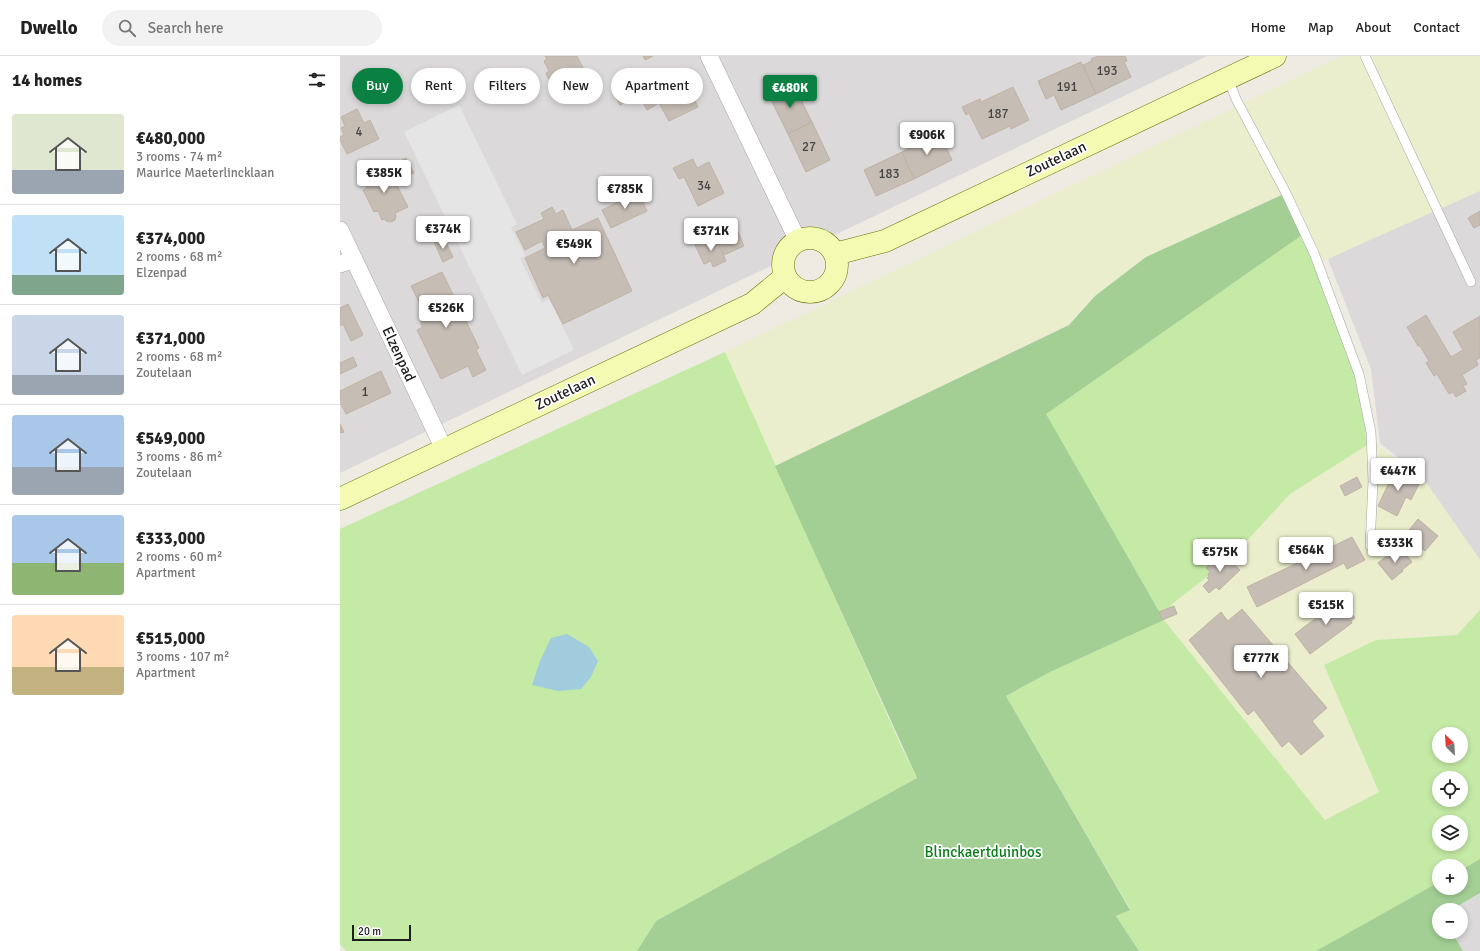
<!DOCTYPE html>
<html lang="en">
<head>
<meta charset="utf-8">
<style>
	body { margin:0; font-family:Signika,sans-serif; background:#f2f2f2; color:#222; height:100vh; display:flex; flex-direction:column; font-size:15px; white-space:nowrap }
	* { box-sizing:border-box; margin:0 }
	p { font-size:13px; color:#767676 }
	.icon { flex:none; width:22px; height:22px; fill:none; stroke:currentColor; stroke-width:2; stroke-linecap:round; stroke-linejoin:round }
	.map { position:relative; flex:1; overflow:hidden }
	.side { display:flex; flex-direction:column; background:#fff; width:340px }
	.side>* { flex:none }
	.guide { position:absolute; left:12px; top:12px; width:380px; height:36px; display:flex; gap:8px }
	.needle { width:26px; rotate:335deg }
	.controls { position:absolute; left:1092px; top:671px; display:grid; gap:8px }
	.controls a { display:grid; place-items:center; width:36px; height:36px; border-radius:50%; background:#fff; box-shadow:0 2px 6px #0003; font-size:20px }
	.scale { position:absolute; left:12px; bottom:10px; width:59px; box-sizing:border-box; padding-left:4px; border:2px solid #1d1d1d; border-top:0; font-size:11px; line-height:14px; white-space:nowrap; color:#1d1d1d; -webkit-text-stroke:3px #fff; paint-order:stroke }
	.price { position:absolute; translate:-50% -34px; padding:0 9px; border-radius:4px; background:#fff; color:#222; font-size:13px; line-height:26px; filter:drop-shadow(0 1px 2px #0008) }
	.price::after { content:''; position:absolute; left:50%; top:24px; width:12px; height:9px; margin-left:-6px; background:inherit; clip-path:polygon(0 0,100% 0,50% 100%) }
	.price.current { background:#0b8043; color:#fff }
	ul { padding:0; list-style:none }
	li { display:flex; align-items:center; gap:12px; height:100px; padding:0 12px }
	li+li { border-top:1px solid #e0e0e0 }
	li span { display:grid; place-items:center; flex:none; width:112px; height:80px; border-radius:4px; color:#555 }
	li>.icon { margin-inline-start:auto }
	span .icon { width:48px; height:48px; fill:#fffc; stroke-width:1 }
	li b { font-size:17px }
	h2 { display:flex; justify-content:space-between; align-items:center; height:48px; padding:0 12px; font-size:17px }
	.tag { padding:0 14px; border-radius:18px; background:#fff; box-shadow:0 2px 6px #0003; font-size:14px; line-height:36px }
	.tag.current { background:#0b8043; color:#fff }
	header { display:flex; align-items:center; gap:24px; box-sizing:border-box; height:56px; padding:0 20px; background:#fff; border-bottom:1px solid #e0e0e0 }
	header strong { font-size:19px }
	nav { display:flex; gap:22px; margin-inline-start:auto; font-size:14px }
	.search { width:280px; height:36px; background:#f2f2f2; display:flex; align-items:center; gap:10px; box-sizing:border-box; padding:0 14px; border-radius:22px; color:#767676; font-size:15px }
	main { display:flex; flex:1; min-height:0 }
	.map>svg:first-child { display:block }
	.residential { fill:#dbd9d9 }
	.farmland { fill:#eaeecc }
	.grass { fill:#c4eaa6; fill-rule:evenodd }
	.forest { fill:#a3cf95 }
	.parking { fill:#e5e5e5 }
	.water { fill:#a1ccdd }
	.building { fill:#c6bdb5; stroke:#c0b2a4 }
	.lines { fill:none; stroke-linecap:round; stroke-linejoin:round }
	.lane-casing { stroke:#a4a4a4; stroke-width:10 }
	.street-casing { stroke:#a4a4a4; stroke-width:18 }
	.secondary-casing { stroke:#627502; stroke-width:23 }
	.lane { stroke:#fff; stroke-width:9 }
	.street { stroke:#fff; stroke-width:17 }
	.secondary { stroke:#f3fbb3; stroke-width:22 }
	.labels { text-anchor:middle; dominant-baseline:central; stroke-width:3.5; stroke-linejoin:round; paint-order:stroke }
	.number-label { font-size:13px; fill:#474543 }
	.street-label { font-size:15px; fill:#1d1d1d; stroke:#fff }
	.park-label { font-size:15px; fill:#087d18; stroke:#fff }
</style>
</head>
<body>
<header>
<strong>Dwello</strong>
<div class="search"><svg class="icon" aria-label="search" viewBox="0 0 24 24"><circle cx="10" cy="10" r="6"/><path d="M15 15l6 6"/></svg>Search here</div>
<nav><a>Home</a><a>Map</a><a>About</a><a>Contact</a></nav>
</header>
<main>
<section class="side">
<h2>14 homes<svg class="icon" aria-label="filters" viewBox="0 0 24 24"><path d="M4 7h16M4 17h16"/><circle cx="9" cy="7" r="2"/><circle cx="15" cy="17" r="2"/></svg></h2>
<ul>
<li><span style="background:linear-gradient(#dfe7d0 70%,#9aa5b1 0)"><svg class="icon" aria-label="home" viewBox="0 0 24 24"><path d="M3 11l9-7 9 7M6 9v11h12V9"/></svg></span><div><b>€480,000</b><p>3 rooms · 74 m²</p><p>Maurice Maeterlincklaan</p></div></li>
<li><span style="background:linear-gradient(#bfe0f5 75%,#7fa58c 0)"><svg class="icon" aria-label="home" viewBox="0 0 24 24"><path d="M3 11l9-7 9 7M6 9v11h12V9"/></svg></span><div><b>€374,000</b><p>2 rooms · 68 m²</p><p>Elzenpad</p></div></li>
<li><span style="background:linear-gradient(#c9d6e8 75%,#9aa5b1 0)"><svg class="icon" aria-label="home" viewBox="0 0 24 24"><path d="M3 11l9-7 9 7M6 9v11h12V9"/></svg></span><div><b>€371,000</b><p>2 rooms · 68 m²</p><p>Zoutelaan</p></div></li>
<li><span style="background:linear-gradient(#a9c7e8 65%,#9aa5b1 0)"><svg class="icon" aria-label="home" viewBox="0 0 24 24"><path d="M3 11l9-7 9 7M6 9v11h12V9"/></svg></span><div><b>€549,000</b><p>3 rooms · 86 m²</p><p>Zoutelaan</p></div></li>
<li><span style="background:linear-gradient(#a9c7e8 60%,#8fb573 0)"><svg class="icon" aria-label="home" viewBox="0 0 24 24"><path d="M3 11l9-7 9 7M6 9v11h12V9"/></svg></span><div><b>€333,000</b><p>2 rooms · 60 m²</p><p>Apartment</p></div></li>
<li><span style="background:linear-gradient(#ffd9b3 65%,#c2b280 0)"><svg class="icon" aria-label="home" viewBox="0 0 24 24"><path d="M3 11l9-7 9 7M6 9v11h12V9"/></svg></span><div><b>€515,000</b><p>3 rooms · 107 m²</p><p>Apartment</p></div></li>
</ul>
</section>
<div class="map">
<svg width="1140" height="895" viewBox="0 0 1140 895">
	<rect width="100%" height="100%" fill="#eeebe2"/>
	<g class="residential">
		<path d="M0,0H867L0,417Z"/>
		<path d="M1140,134V504L1083,422L1040,387L1031,313L988,203L1093,154Z"/>
		<path d="M1140,837V895H1123L1112,876H1121V854H1111Z"/>
	</g>
	<g class="farmland">
		<path d="M1001,0H1140V135L983,205L949,135L806,201L755,240L729,268L435,410L385,296Z"/>
		<path d="M1032,386L1083,422L1140,504V554L1117,579L1036,584L984,609L1039,736L985,764L824,564L832,548L890,503L950,438Z"/>
	</g>
	<g class="grass">
		<path d="M965,177L1022,326L1032,386L950,438L890,503L832,548L824,564L985,764L1039,736L984,609L1036,584L1117,579L1140,554V803L1121,814V810H1099V826L976,895H799L776,860L790,853L666,640L710,616L824,564L705,358ZM1099,678H1121V700H1099ZM1099,722H1121V744H1099ZM1099,766H1121V788H1099Z"/>
		<path d="M385,296L562,692L577,722L316,865L297,895H6L0,888V473Z"/>
	</g>
	<g class="forest">
		<path d="M946,137L965,177L706,358L824,564L710,616L666,640L790,854L776,860L799,895H297L316,865L577,722L435,410L729,269L755,240L806,201Z"/>
		<path d="M1140,803V837L1111,854H1099V876H1112L1123,895H976L1099,826V832H1121V814Z"/>
	</g>
	<path class="parking" d="M119,49L177,168L171,171L185,200L180,202L202,247L209,243L234,294L182,319L64,76Z"/>
	<path class="water" d="M227,578L249,591L258,605L251,621L241,633L218,635L192,629L200,605L211,582Z"/>
	<g class="building">
		<path d="M205,0H237L245,16L213,31L206,17L209,15L204,5L207,3Z"/>
		<path d="M303,0H313L305,4Z"/>
		<path d="M758,0H785L787,5L784,6L791,21L756,38L743,9L752,5L751,3Z"/>
		<path d="M741,6L756,38L721,54L714,39L706,43L698,25Z"/>
		<path d="M172,19L177,28L172,31L177,40L160,48L151,29Z"/>
		<path d="M339,19L343,28L346,26L358,51L329,65L319,47L307,54L298,37Z"/>
		<path d="M107,24L112,33L102,39L97,29Z"/>
		<path d="M453,28L472,66L448,78L429,40Z"/>
		<path d="M673,31L689,64L671,73L670,70L642,83L629,57L626,59L622,51L640,43L641,46Z"/>
		<path d="M285,35L289,44L280,49L275,40Z"/>
		<path d="M17,53L24,67L30,64L39,83L7,98L0,84V81L4,79L1,72L5,70L1,61Z"/>
		<path d="M472,66L490,104L466,116L448,78Z"/>
		<path d="M600,78L612,104L574,123L562,96Z"/>
		<path d="M562,96L574,123L536,140L524,114Z"/>
		<path d="M66,102L74,117L63,122L56,107Z"/>
		<path d="M353,103L357,112L369,106L384,137L358,150L344,121L339,123L333,112Z"/>
		<path d="M47,110L68,151L55,157L56,160L55,164L51,166L46,165L44,163L42,164L38,155L34,156L23,134L27,132L22,122Z"/>
		<path d="M298,136L307,155L271,172L262,154Z"/>
		<path d="M212,151L216,158L223,154L232,174L258,162L292,235L223,268L208,239L203,242L185,202L205,192L202,185L185,194L176,176L204,163L201,157Z"/>
		<path d="M1140,155V169L1134,172L1128,162Z"/>
		<path d="M396,171L404,190L384,199L375,180Z"/>
		<path d="M375,180L386,205L373,211L371,205L364,208L355,189Z"/>
		<path d="M104,182L113,201L103,206L94,186Z"/>
		<path d="M102,216L139,292L136,294L146,314L133,321L128,310L101,323L77,274L83,271L81,269V265L87,262L71,230Z"/>
		<path d="M8,248L23,279L11,285L3,268L0,270V252Z"/>
		<path d="M1086,259L1111,301L1123,294L1113,276L1140,260V302L1136,304L1138,309L1122,319L1127,328L1123,330L1126,335L1116,341L1113,336L1109,338L1097,318L1094,320L1086,307L1089,305L1080,290H1078L1067,271Z"/>
		<path d="M13,301L17,310L0,318V307Z"/>
		<path d="M41,315L51,337L6,358L0,346V335Z"/>
		<path d="M0,368L4,376L0,377Z"/>
		<path d="M1055,414L1080,426L1071,444L1066,441L1057,460L1038,450Z"/>
		<path d="M1017,421L1022,431L1005,440L1000,430Z"/>
		<path d="M1078,463L1098,480L1085,495L1065,479Z"/>
		<path d="M1012,481L1025,504L1007,513L1004,507L917,551L907,531Z"/>
		<path d="M1055,493L1059,498L1063,495L1072,506L1062,514L1063,515L1052,524L1038,507Z"/>
		<path d="M881,497L900,514L879,534L876,531L869,537L863,530L869,524L867,522L869,520L868,518L870,516L866,512Z"/>
		<path d="M1005,540L1013,551L1009,554L1015,562L1011,565L1012,567L970,598L955,578Z"/>
		<path d="M834,550L837,558L822,564L819,556Z"/>
		<path d="M902,553L987,652L972,665L984,680L961,699L949,685L942,691L914,654L908,659L849,584L881,556L888,565Z"/>
	</g>
	<g class="lines">
		<defs>
			<g id="lane">
				<path d="M1025,0L1131,226"/>
				<path d="M888,22L896,43L946,137L974,197L1019,318L1031,376L1033,425L1030,490"/>
			</g>
			<g id="street">
				<path d="M369,0L458,185"/>
				<path d="M0,174L104,393"/>
				<path d="M0,208L14,203"/>
			</g>
			<g id="secondary">
				<circle cx="470" cy="209" r="27"/>
				<path d="M495,198L545,185L935,0"/>
				<path d="M0,443L412,248L445,221"/>
			</g>
		</defs>
		<use href="#lane" class="lane-casing"/>
		<use href="#street" class="street-casing"/>
		<use href="#secondary" class="secondary-casing"/>
		<use href="#lane" class="lane"/>
		<use href="#street" class="street"/>
		<use href="#secondary" class="secondary"/>
	</g>
	<g class="labels">
		<g class="number-label">
			<text x="767" y="15">193</text>
			<text x="727" y="31">191</text>
			<text x="658" y="58">187</text>
			<text x="19" y="76">4</text>
			<text x="469" y="91">27</text>
			<text x="549" y="118">183</text>
			<text x="364" y="130">34</text>
			<text x="25" y="336">1</text>
		</g>
		<g class="street-label">
			<text transform="translate(716 103) rotate(-25)">Zoutelaan</text>
			<text transform="translate(59 298) rotate(65)">Elzenpad</text>
			<text transform="translate(225 336) rotate(-25)">Zoutelaan</text>
		</g>
		<g class="park-label">
			<text x="643" y="796">Blinckaertduinbos</text>
		</g>
	</g>
</svg>
<div class="controls">
<a><svg class="needle" viewBox="-14 -14 28 28"><path d="M0-13l5 13h-10z" fill="#e53935"/><path d="M0 13l5-13h-10z" fill="#767676"/></svg></a>
<a><svg class="icon" aria-label="locate" viewBox="0 0 24 24"><circle cx="12" cy="12" r="6"/><path d="M12 2v4M12 18v4M2 12h4M18 12h4"/></svg></a>
<a><svg class="icon" aria-label="layers" viewBox="0 0 24 24"><path d="M12 4l9 5-9 5-9-5zM3 14l9 5 9-5"/></svg></a>
<a>+</a>
<a>−</a>
</div>
<div class="scale">20 m</div>
<b class="price current" style="left:450px;top:53px">€480K</b>
<b class="price" style="left:587px;top:100px">€906K</b>
<b class="price" style="left:44px;top:138px">€385K</b>
<b class="price" style="left:285px;top:154px">€785K</b>
<b class="price" style="left:103px;top:194px">€374K</b>
<b class="price" style="left:371px;top:196px">€371K</b>
<b class="price" style="left:234px;top:209px">€549K</b>
<b class="price" style="left:106px;top:273px">€526K</b>
<b class="price" style="left:1058px;top:436px">€447K</b>
<b class="price" style="left:1055px;top:508px">€333K</b>
<b class="price" style="left:966px;top:515px">€564K</b>
<b class="price" style="left:880px;top:517px">€575K</b>
<b class="price" style="left:986px;top:570px">€515K</b>
<b class="price" style="left:921px;top:623px">€777K</b>
<div class="guide">
<a class="tag current">Buy</a>
<a class="tag">Rent</a>
<a class="tag">Filters</a>
<a class="tag">New</a>
<a class="tag">Apartment</a>
</div>
</div>
</main>
</body>
</html>
